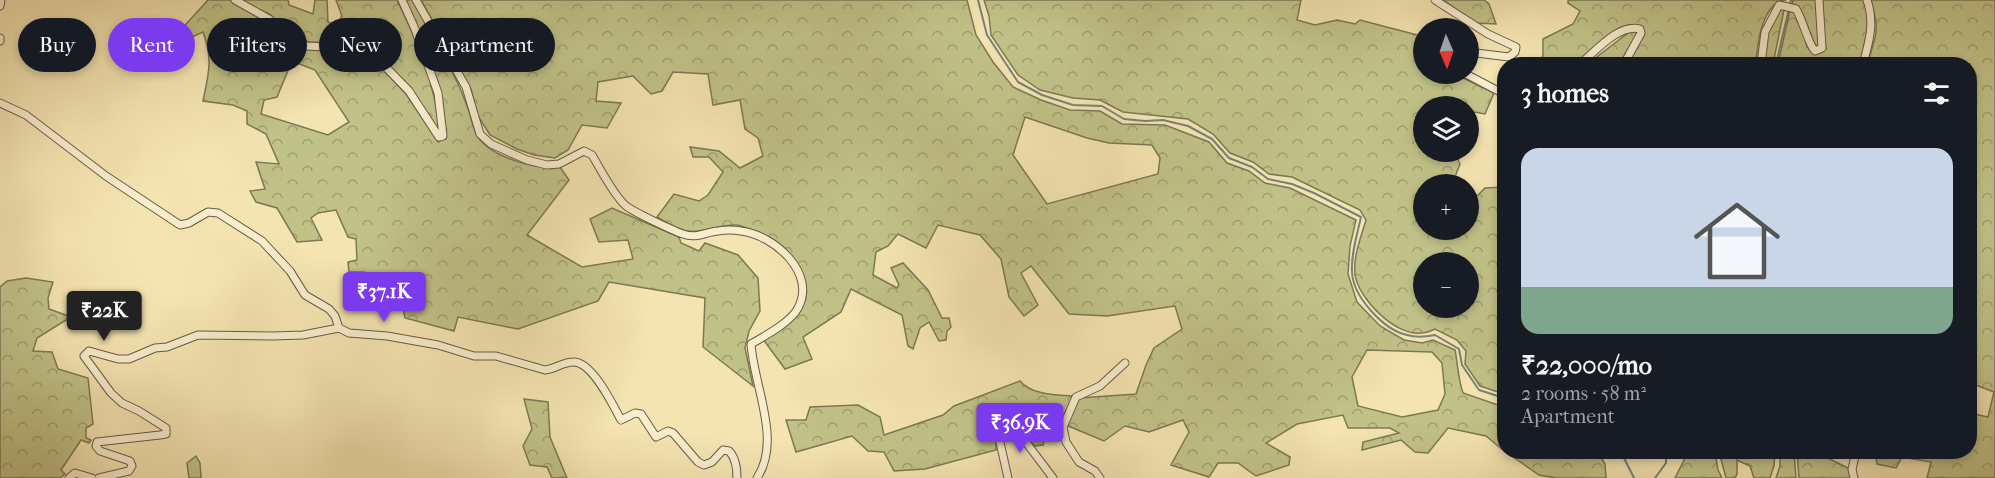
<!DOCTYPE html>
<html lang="en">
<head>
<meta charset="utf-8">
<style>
	body { margin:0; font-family:"IM FELL French Canon",serif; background:#242831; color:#f1f3f6; height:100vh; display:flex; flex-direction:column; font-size:22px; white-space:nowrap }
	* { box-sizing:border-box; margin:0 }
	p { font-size:20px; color:#9ea1a6 }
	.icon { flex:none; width:33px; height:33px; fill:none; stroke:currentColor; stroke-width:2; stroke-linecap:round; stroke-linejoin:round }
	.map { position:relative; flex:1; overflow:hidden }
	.details { position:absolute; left:1497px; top:57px; width:480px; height:402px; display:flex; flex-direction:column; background:#171b24; border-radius:24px; box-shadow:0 3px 9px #0003 }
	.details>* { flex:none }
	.hud { position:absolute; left:18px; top:18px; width:570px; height:54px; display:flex; gap:12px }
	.needle { width:39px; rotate:178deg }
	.controls { position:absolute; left:1413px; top:18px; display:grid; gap:12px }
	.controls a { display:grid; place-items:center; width:66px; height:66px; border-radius:50%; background:#171b24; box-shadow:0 3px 9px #0003; font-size:30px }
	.price { position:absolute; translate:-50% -51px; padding:0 14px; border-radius:6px; background:#7c3aed; color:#fff; font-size:20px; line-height:39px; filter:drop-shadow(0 2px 3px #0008) }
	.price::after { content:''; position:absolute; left:50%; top:36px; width:18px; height:14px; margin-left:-9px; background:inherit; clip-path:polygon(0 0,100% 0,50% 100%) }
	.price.active { background:#222; color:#fff }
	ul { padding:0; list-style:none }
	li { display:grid; align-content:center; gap:12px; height:318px; padding:0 24px }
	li+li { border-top:2px solid #363941 }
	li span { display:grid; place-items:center; height:186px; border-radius:18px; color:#555 }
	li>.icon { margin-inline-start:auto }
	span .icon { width:108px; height:108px; fill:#fffc; stroke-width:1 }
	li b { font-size:26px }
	h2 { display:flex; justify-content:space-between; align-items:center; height:72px; padding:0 24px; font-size:26px }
	.tag { padding:0 21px; border-radius:27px; background:#171b24; box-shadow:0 3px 9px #0003; font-size:21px; line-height:54px }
	.tag.active { background:#7c3aed; color:#fff }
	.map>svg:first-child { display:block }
	.grass { fill:url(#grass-tufts); stroke:#7c7856; stroke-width:1.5 }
	.forest { fill:url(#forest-crowns); stroke:#7c7856; stroke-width:1.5; fill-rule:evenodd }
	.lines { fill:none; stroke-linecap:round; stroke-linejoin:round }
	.stream { stroke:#75837b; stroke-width:2 }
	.minor-casing { stroke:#665c47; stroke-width:9 }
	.minor { stroke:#f8edcc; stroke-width:7 }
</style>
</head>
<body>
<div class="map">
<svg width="1995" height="478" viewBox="0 0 1995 478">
	<defs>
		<pattern id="grass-tufts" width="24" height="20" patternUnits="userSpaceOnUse" patternTransform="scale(1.5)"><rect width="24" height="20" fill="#c1c288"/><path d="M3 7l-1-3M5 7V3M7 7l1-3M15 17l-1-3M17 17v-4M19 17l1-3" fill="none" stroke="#9e9e6f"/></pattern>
		<pattern id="forest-crowns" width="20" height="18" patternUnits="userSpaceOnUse" patternTransform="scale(1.5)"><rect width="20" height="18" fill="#c1c288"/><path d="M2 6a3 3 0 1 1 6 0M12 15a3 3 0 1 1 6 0" fill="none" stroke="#9e9e6f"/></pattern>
	</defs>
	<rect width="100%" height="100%" fill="#f4e4b1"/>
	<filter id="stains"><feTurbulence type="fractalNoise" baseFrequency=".00333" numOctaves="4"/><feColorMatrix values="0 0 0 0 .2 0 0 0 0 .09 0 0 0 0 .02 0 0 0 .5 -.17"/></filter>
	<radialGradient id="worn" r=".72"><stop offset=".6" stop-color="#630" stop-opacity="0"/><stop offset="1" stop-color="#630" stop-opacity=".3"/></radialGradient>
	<path class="grass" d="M196,456L200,463L201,478H189L187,463Z"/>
	<g class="forest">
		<path d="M208,0H230L277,29L287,43L304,49L363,52L374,60L406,94L438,142L446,138L443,103L436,77L404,0H412C431,34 454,69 467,106C471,115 473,133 480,140C496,158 536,170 560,167L569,180L527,235L582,267L633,259L628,240L599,242L590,219L612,208L679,237L681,243L699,251L705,243L738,255L758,278L760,311L749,331L745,348L753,386L703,347L705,298L609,282L598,301L518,329L458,317L454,331L405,318L401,299L364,272H349L348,262L357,260L356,239L348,237L336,210L318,213L311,218L322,240L297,242L277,208L256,202L250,191L265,189L256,162L279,164L266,134L247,124V111L233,105L203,101C209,72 213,60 203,32L181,42L178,33ZM292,61L315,70L349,122L328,135L261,114L264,100L277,97Z"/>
		<path d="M240,0H288L289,5L313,14L315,0H327L328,22L336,26L342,16L336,0H397C417,41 436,85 439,131L410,87L373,49L362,44L308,42L294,37L269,14Z"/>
		<path d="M421,0H967L976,35L993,62L1013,87L1041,100L1070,110L1100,111L1122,124L1165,125L1209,142L1227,163L1249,171L1265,183L1290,188L1356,220L1350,246L1348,274L1357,302L1380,326L1404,340L1422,343L1433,340L1455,350C1458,365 1458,379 1463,393L1504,407V451L1486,436L1448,428L1428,453L1415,452L1401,440L1362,450L1363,442L1399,433L1390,428H1348L1343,415L1297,424L1266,443L1290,457L1289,465L1256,476L1238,463H1218L1209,477L1171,465L1189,432L1183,420L1149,432L1125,426L1104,441L1066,425L1079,398L1136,394L1146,365L1154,348L1182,329L1175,306L1107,316L1069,314L1031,266L1021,273L1038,305L1024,316L1009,297L1001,259L980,235L938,225L926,248L898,234L888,246L876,252L873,275L897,288L899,285L891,268L903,263L928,290L942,318H949L951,327L947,331L946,340L939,341L929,322L920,328L913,349L908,346L902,315L851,289L841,312L803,337L812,359L785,369L763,339C785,326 813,311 805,281C797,255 780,240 755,231C749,229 743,226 737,225C720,224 704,233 687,231C677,230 666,222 657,217L674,194L699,201L708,195L723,172L709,157H693L690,147L719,151L740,168L763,156L758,138L745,129L740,100L713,105L708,74L673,72L662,91L651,94L633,76L598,82L596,101L621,103L607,128L582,125L568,150L555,158L534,155L517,149L490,135L478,116L471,89ZM1025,117L1087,138L1109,143L1152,145L1160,158L1158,174L1047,204L1013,155ZM1367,350L1432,352L1442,363L1445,394L1438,410L1402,417L1358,406L1352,377Z"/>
		<path d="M984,0H1301L1297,20L1315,25L1337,20L1355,24L1360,20L1421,36L1423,39L1424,74H1455L1494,93L1485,114L1474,112L1469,115L1468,106H1424V152H1454L1460,164L1453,182L1456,184H1424V230H1468L1469,191L1477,196L1485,188L1504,187V394L1480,386L1465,364L1466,351L1457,340L1435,329C1431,331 1426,333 1421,333C1395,336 1359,299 1355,275C1353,256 1361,237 1366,220L1360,210L1292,177L1269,174L1253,162L1230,153L1213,134L1188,119L1123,112L1100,100L1073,98L1040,90L1018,75L991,35L989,16ZM1424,262H1468V308H1424Z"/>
		<path d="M1443,0H1484L1489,4L1496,24L1476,23Z"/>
		<path d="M1568,0H1786C1782,1 1776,3 1773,6C1760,20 1757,46 1756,64H1626L1644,35L1642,27C1620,16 1598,46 1582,58C1579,60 1577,63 1574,64C1567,67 1544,64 1536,64L1543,56V39L1573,24L1580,11L1568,3Z"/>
		<path d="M1793,0H1816L1819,46L1815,47C1807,35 1808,10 1792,4Z"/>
		<path d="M1821,0H1864C1873,23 1866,42 1860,64H1778L1790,10L1795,12L1804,32L1807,47L1814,53L1824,49Z"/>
		<path d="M1870,0H1995V478H1927L1931,462L1902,457L1896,468L1877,464L1875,452H1970V413L1988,417L1994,392L1970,383V64H1867C1876,36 1881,29 1870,0Z"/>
		<path d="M1778,8L1784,10L1773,64H1763L1767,32Z"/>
		<path d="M1632,30L1638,33L1619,64H1590L1598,56Z"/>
		<path d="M26,278L53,282L48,298L49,309L71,317L37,338L33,351L52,352L58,369L88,378L93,424L86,428V438L91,440L89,443L81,440L61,470L65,474L60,478H0V287L7,281Z"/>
		<path d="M1020,381C1031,395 1057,395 1073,396L1060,424L1048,429L1043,445L1034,446C1024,434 1012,419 996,429V450L925,469L894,471L884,452L868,451L852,436L796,452L786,420H806L810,407L858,405L880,417L884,435L943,415L954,406Z"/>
		<path d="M524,399L548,402L550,437L567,478H552L547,467L530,465L523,446L532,429Z"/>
		<path d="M1506,452H1598L1605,464L1606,478H1555L1539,475Z"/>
		<path d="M1686,452H1715L1718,470L1722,478H1675L1686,456Z"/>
		<path d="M1719,452H1775L1774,466L1770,478H1754L1750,466L1737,460V474L1735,478H1726Z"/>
		<path d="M1780,452H1794L1796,478H1776L1780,466Z"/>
		<path d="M1797,452H1816L1850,469L1851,478H1799Z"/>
	</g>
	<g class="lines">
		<g class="stream">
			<path d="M978,0L987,35L1018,82L1042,95L1073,105L1102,106L1124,119L1145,121L1163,120L1188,126L1212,139L1229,158L1252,167L1268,179L1292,184L1314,193L1361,217C1357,235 1351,254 1352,272C1353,297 1384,330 1407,335C1417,338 1425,337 1435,335L1459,349L1462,365L1479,390L1504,398"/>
			<path d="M1776,64L1791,0"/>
			<path d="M1618,452L1624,458L1634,478"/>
			<path d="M1655,478L1666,463V452"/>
		</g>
		<defs>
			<g id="minor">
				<path d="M235,0L269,19L280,28L290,40L307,46L364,49L375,56L409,91L439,137L443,136L438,93L415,29L402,0"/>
				<path d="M416,0L466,87L480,134L491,144L527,160L547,165L559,164L584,151L592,155C601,170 613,194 625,205C631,211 674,231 683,234C696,239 706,232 718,231C725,230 735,230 741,231C774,235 817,273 798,308C791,322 765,336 751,344C754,387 782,440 757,478"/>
				<path d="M1435,0L1488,34L1516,47L1515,52L1509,57L1468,52"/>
				<path d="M0,6L1,0"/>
				<path d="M0,38V41"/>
				<path d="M1580,64C1595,52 1619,23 1640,29L1641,33L1624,64"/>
				<path d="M1761,64L1765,32L1779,5L1796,9C1803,20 1808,44 1815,51L1822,48L1819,0"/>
				<path d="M1863,64C1869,42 1875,23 1867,0"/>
				<path d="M1466,74L1504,94"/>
				<path d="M0,103L26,115L106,176L180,225L189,223L208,212L218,213L262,241L290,271L305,295L329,309L335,316L339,328L349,333L387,336L438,345L474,356H496L545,370C555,369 563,362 573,362C592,361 613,405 621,420L635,413L641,414L656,437L668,431L673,433L698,462L704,465L712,462L723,450L729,451C736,458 737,468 737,478"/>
				<path d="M69,478L75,473L92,478"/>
				<path d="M99,478L129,471L132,466L130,461L100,451L96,446L97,442L160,435L166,434V428L139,411L122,403L111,393L84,356L89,351L118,359H129L155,348L167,347L198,335L273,336L303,335L339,328"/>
				<path d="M1008,478L999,438V430L1009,427L1019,433L1053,478"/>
				<path d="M1100,478L1095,471L1079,462L1066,442L1063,427L1076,397L1100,386L1125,363"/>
				<path d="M1854,478L1852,469L1856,452"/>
			</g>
		</defs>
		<use href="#minor" class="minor-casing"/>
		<use href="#minor" class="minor"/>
	</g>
	<rect width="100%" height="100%" filter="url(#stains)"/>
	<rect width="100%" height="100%" fill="url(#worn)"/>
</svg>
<div class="controls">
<a><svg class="needle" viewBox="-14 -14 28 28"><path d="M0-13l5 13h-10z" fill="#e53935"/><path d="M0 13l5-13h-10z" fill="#9ea1a6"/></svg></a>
<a><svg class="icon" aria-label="layers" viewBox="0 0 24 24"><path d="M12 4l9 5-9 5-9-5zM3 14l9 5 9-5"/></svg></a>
<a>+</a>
<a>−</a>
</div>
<b class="price" style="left:384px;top:323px">₹37.1K</b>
<b class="price active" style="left:104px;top:342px">₹22K</b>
<b class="price" style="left:1020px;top:454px">₹36.9K</b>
<div class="hud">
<a class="tag">Buy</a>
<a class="tag active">Rent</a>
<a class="tag">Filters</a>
<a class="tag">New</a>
<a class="tag">Apartment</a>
</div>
<section class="details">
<h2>3 homes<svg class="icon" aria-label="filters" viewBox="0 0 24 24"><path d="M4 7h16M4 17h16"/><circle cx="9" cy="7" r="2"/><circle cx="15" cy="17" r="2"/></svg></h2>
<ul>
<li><span style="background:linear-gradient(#c9d6e8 75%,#7fa58c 0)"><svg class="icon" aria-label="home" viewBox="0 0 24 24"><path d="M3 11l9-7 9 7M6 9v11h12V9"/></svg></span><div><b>₹22,000/mo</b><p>2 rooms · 58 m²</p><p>Apartment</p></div></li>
</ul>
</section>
</div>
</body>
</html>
